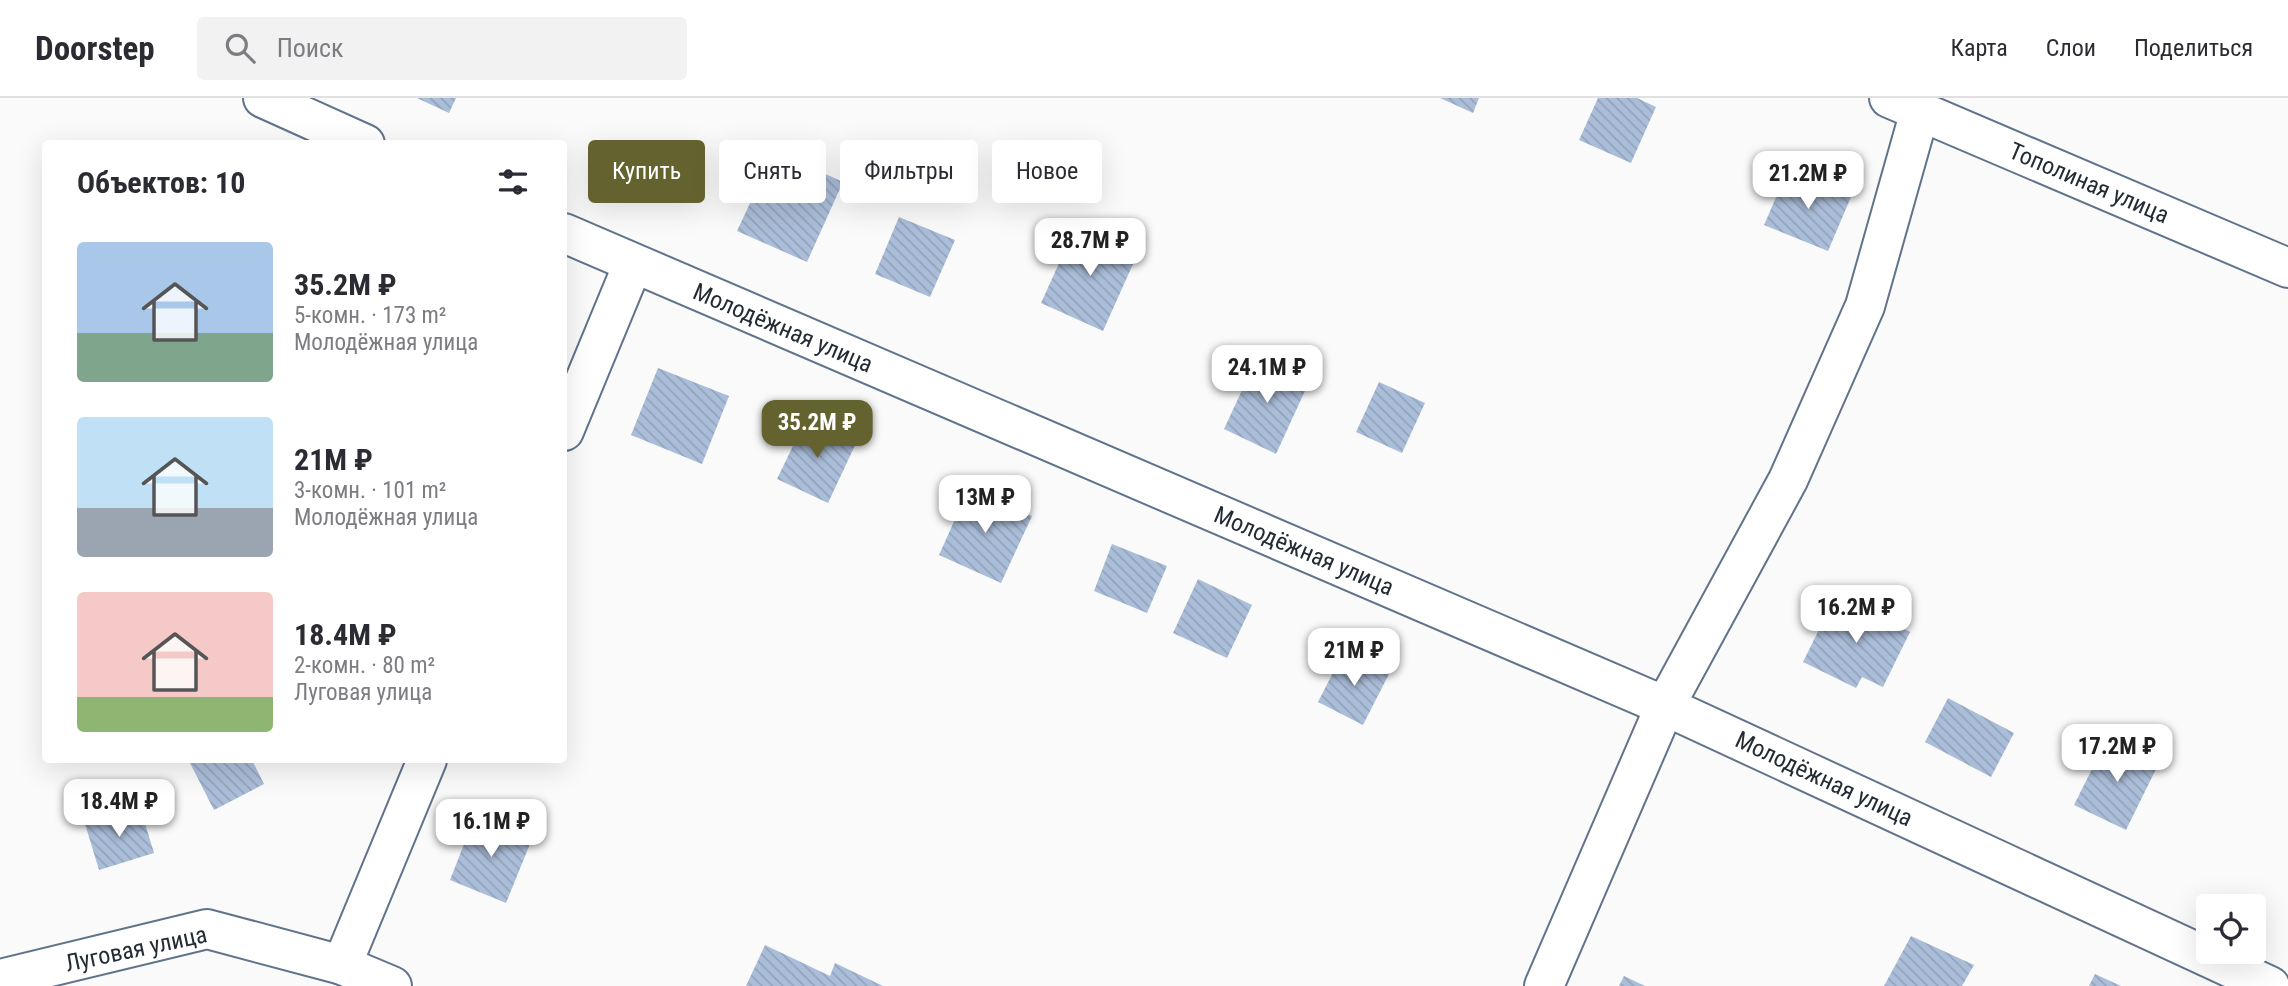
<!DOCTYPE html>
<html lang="ru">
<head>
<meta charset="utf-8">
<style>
	body { margin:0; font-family:"Roboto Condensed",sans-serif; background:#f2f2f3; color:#2b2b33; height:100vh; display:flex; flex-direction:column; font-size:26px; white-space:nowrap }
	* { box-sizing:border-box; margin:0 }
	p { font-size:23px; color:#7c7c81 }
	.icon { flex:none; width:38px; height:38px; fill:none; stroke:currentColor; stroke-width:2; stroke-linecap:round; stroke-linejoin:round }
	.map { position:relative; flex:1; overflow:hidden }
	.sheet { position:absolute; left:42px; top:42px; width:525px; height:623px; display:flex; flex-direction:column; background:#fff; border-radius:7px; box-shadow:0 7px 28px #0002 }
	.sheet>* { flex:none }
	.hud { position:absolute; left:588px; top:42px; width:665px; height:63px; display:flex; gap:14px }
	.buttons { position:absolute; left:2196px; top:796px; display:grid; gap:14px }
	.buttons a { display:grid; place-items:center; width:70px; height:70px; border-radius:7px; background:#fff; box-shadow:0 7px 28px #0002; font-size:35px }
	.price { position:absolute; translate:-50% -60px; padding:0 16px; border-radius:14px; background:#fff; color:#222; font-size:23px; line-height:46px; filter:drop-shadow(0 2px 4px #0008) }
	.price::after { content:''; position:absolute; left:50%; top:42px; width:21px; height:16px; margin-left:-10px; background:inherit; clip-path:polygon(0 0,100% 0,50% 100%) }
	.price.on { background:#646330; color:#fff }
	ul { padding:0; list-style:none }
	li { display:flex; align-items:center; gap:21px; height:175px; padding:0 35px }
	li span { display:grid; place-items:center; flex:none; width:196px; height:140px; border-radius:7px; color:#555 }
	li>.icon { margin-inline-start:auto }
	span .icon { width:84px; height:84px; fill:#fffc; stroke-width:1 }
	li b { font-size:30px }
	h2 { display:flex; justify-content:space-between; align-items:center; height:84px; padding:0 35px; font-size:30px }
	.tag { padding:0 24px; border-radius:7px; background:#fff; box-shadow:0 7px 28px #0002; font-size:24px; line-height:63px }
	.tag.on { background:#646330; color:#fff }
	header { display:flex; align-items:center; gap:42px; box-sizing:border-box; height:98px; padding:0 35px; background:#fff; border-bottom:2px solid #e1e1e2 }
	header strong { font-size:33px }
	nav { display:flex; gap:38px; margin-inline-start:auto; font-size:24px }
	.search { width:490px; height:63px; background:#f2f2f3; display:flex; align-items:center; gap:18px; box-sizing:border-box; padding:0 24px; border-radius:7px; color:#7c7c81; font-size:26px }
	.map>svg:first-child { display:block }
	.building { fill:url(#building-back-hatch) }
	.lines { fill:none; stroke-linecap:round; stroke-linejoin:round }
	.minor-casing { stroke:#61738b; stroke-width:42 }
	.minor { stroke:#fff; stroke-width:38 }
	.labels { text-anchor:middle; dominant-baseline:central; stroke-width:5; stroke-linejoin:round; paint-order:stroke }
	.street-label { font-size:24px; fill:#232b35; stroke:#fff }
</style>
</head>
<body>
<header>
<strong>Doorstep</strong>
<div class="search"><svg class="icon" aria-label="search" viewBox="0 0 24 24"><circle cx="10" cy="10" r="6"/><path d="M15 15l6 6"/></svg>Поиск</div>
<nav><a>Карта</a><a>Слои</a><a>Поделиться</a></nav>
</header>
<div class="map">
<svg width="2288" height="888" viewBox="0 0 2288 888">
	<defs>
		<pattern id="building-back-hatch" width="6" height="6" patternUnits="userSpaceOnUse" patternTransform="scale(1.75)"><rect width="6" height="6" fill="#abbed9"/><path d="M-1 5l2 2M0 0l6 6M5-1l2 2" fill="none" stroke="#93a3bb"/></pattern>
	</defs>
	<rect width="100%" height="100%" fill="#fafafa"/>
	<g class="building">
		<path d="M417,0H456L449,15Z"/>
		<path d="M1440,0H1479L1473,15Z"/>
		<path d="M1598,0H1637L1656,9L1631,65L1579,42Z"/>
		<path d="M784,57L843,84L807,164L737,133L765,73L775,77Z"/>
		<path d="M1788,72L1851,99L1828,153L1764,127Z"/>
		<path d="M899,119L955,142L930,199L875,176Z"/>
		<path d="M1076,128L1138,155L1103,233L1041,205Z"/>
		<path d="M1258,258L1310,282L1276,356L1224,331Z"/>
		<path d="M658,270L729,298L702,366L631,337Z"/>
		<path d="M1379,284L1425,305L1402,355L1356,334Z"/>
		<path d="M807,319L857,343L828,405L777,381Z"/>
		<path d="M969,390L1032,418L1001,485L939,457Z"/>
		<path d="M1112,446L1167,468L1147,515L1094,493Z"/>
		<path d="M1198,481L1252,507L1227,560L1173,535Z"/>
		<path d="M1836,497L1910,534L1883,589L1862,579L1856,590L1803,564Z"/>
		<path d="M1344,553L1389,576L1363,627L1318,604Z"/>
		<path d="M1948,600L2014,635L1991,679L1925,644Z"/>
		<path d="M2108,639L2159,665L2126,732L2074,707Z"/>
		<path d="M196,662H252L264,686L214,712L190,665Z"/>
		<path d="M140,709L154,755L99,772L85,726Z"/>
		<path d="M475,718L532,741L506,805L450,782Z"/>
		<path d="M1911,838L1974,867L1962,888H1884Z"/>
		<path d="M765,847L830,878L835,865L883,888H746Z"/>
		<path d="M2095,876L2121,888H2089Z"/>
		<path d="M1624,878L1645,888H1619Z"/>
	</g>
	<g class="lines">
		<defs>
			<g id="minor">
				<path d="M263,0L365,46"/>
				<path d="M1889,0L2288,170"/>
				<path d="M564,135L1665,608L2270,888"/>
				<path d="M564,333L633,166"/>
				<path d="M342,867L427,662"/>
				<path d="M0,881L207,831L342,867L392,888"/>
				<path d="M1544,888L1665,608L1788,382L1865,208L1920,13"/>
			</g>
		</defs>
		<use href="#minor" class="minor-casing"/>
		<use href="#minor" class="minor"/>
	</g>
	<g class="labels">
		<g class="street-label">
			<text transform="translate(2089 85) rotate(23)">Тополиная улица</text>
			<text transform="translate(783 230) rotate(23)">Молодёжная улица</text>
			<text transform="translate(1304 453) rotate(23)">Молодёжная улица</text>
			<text transform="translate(1824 681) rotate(25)">Молодёжная улица</text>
			<text transform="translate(136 851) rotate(-12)">Луговая улица</text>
		</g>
	</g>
</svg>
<div class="buttons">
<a><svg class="icon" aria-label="locate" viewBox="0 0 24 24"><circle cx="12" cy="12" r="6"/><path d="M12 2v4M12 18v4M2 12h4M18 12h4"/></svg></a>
</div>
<b class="price" style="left:1808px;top:113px">21.2M ₽</b>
<b class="price" style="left:1090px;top:180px">28.7M ₽</b>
<b class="price" style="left:1267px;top:307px">24.1M ₽</b>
<b class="price on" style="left:817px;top:362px">35.2M ₽</b>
<b class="price" style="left:985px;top:437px">13M ₽</b>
<b class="price" style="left:1856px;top:547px">16.2M ₽</b>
<b class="price" style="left:1354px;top:590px">21M ₽</b>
<b class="price" style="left:2117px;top:686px">17.2M ₽</b>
<b class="price" style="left:119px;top:741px">18.4M ₽</b>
<b class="price" style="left:491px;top:761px">16.1M ₽</b>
<div class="hud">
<a class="tag on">Купить</a>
<a class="tag">Снять</a>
<a class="tag">Фильтры</a>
<a class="tag">Новое</a>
</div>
<section class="sheet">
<h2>Объектов: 10<svg class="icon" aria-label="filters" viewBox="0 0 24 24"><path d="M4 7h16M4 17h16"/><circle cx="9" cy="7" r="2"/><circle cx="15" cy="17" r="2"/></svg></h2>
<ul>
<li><span style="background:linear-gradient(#a9c7e8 65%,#7fa58c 0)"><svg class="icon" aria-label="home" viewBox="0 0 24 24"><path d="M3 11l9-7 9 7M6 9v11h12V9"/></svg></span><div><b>35.2M ₽</b><p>5-комн. · 173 m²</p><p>Молодёжная улица</p></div></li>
<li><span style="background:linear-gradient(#bfe0f5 65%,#9aa5b1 0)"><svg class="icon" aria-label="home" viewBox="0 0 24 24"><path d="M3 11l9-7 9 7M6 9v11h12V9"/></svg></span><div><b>21M ₽</b><p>3-комн. · 101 m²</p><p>Молодёжная улица</p></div></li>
<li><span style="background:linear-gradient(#f6c9c9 75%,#8fb573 0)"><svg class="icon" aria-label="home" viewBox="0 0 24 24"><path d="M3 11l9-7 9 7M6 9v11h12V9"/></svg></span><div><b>18.4M ₽</b><p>2-комн. · 80 m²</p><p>Луговая улица</p></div></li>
</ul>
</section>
</div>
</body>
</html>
